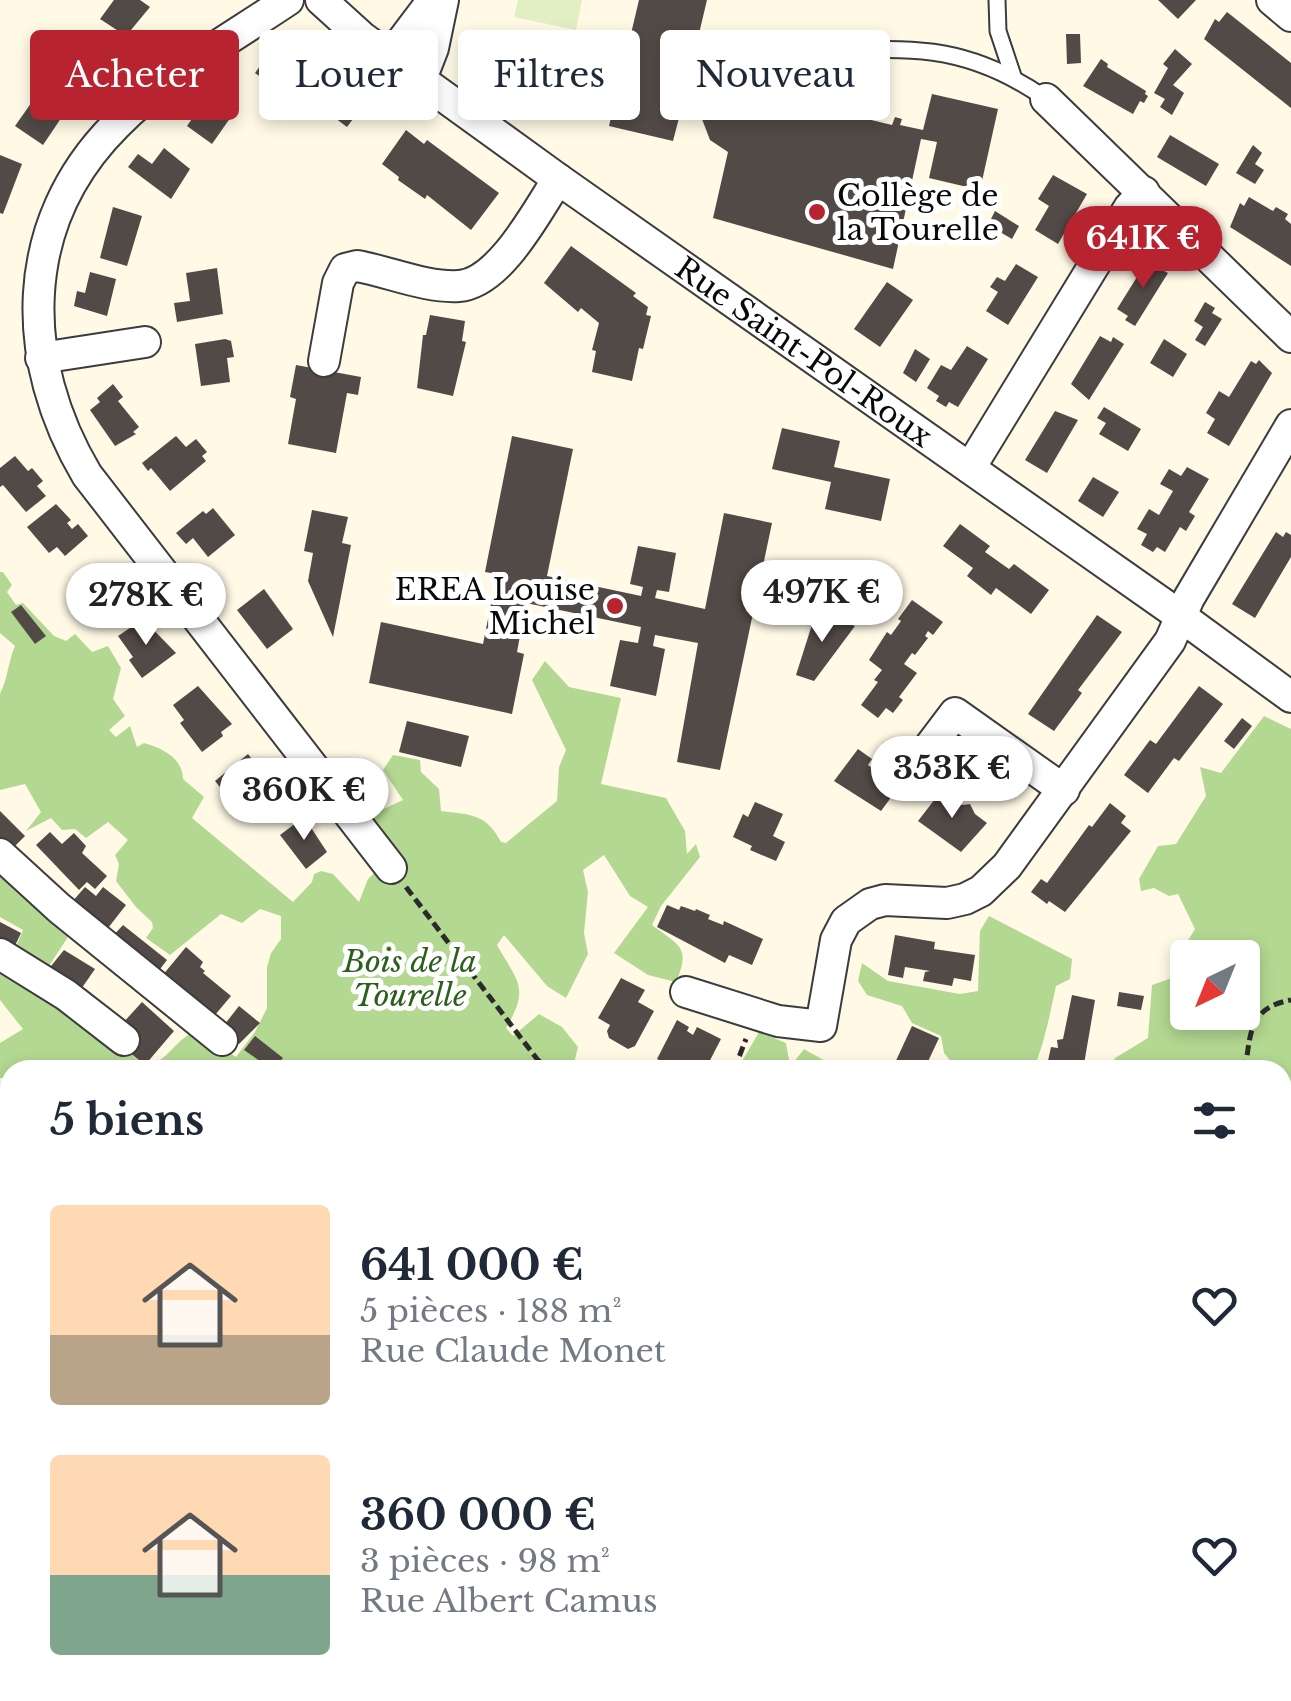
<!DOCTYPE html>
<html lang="fr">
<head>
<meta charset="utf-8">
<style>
	body { margin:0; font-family:"Libre Baskerville",serif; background:#f6f6f7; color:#1f2937; height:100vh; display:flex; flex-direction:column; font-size:38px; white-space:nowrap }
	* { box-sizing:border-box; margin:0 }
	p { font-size:32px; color:#747a83 }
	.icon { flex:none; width:55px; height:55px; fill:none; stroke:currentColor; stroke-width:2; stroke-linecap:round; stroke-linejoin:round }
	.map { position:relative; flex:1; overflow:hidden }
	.side { position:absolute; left:0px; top:1060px; width:1292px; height:642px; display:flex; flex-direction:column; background:#fff; border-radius:30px 30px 0 0; box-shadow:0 5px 15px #0003 }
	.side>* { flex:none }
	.banner { position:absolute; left:30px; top:30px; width:1232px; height:90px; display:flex; gap:20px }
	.needle { width:65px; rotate:223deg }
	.tools { position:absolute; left:1170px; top:940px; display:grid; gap:20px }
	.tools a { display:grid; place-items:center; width:90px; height:90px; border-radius:10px; background:#fff; box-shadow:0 5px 15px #0003; font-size:50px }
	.price { position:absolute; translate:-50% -85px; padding:0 22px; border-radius:35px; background:#fff; color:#222; font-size:32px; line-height:65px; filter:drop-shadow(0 2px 5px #0008) }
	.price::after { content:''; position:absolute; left:50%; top:60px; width:30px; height:22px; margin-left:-15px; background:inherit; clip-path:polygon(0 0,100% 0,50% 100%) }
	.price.selected { background:#b72430; color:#fff }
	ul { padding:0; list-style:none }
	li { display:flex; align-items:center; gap:30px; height:250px; padding:0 50px }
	li span { display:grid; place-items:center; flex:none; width:280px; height:200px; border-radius:10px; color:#555 }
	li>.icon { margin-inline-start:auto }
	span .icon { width:120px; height:120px; fill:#fffc; stroke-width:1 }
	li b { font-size:42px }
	h2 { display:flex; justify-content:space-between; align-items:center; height:120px; padding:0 50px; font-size:42px }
	.chip { padding:0 35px; border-radius:10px; background:#fff; box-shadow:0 5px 15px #0003; font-size:35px; line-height:90px }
	.chip.selected { background:#b72430; color:#fff }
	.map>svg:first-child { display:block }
	.green { fill:#cfe7b2 }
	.forest { fill:#b3d891; fill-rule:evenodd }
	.pitch { fill:#e1efc3 }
	.building { fill:#524a46 }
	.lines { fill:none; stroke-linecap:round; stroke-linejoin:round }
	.lane-casing { stroke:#3c3c3c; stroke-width:19 }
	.street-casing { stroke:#3c3c3c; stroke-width:34 }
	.secondary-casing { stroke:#2b2b2b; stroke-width:46 }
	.path { stroke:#2b2b2b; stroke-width:5; stroke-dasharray:10 5; stroke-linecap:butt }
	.lane { stroke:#fff; stroke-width:15 }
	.street { stroke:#fff; stroke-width:30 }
	.secondary { stroke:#fff1a1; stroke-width:42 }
	.poi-dot { fill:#b72430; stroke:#fff; stroke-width:4 }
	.labels { text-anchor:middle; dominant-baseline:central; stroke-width:10; stroke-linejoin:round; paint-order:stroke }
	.poi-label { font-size:30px; fill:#090909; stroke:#fff; text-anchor:start }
	.street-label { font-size:30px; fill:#090909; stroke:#fff }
	.park-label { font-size:30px; font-style:italic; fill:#2c5f1c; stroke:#fff }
</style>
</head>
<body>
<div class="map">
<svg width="1291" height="1701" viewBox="0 0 1291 1701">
	<rect width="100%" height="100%" fill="#fff9e6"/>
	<path class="green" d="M10,1485V1631L0,1644V1490Z"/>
	<g class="forest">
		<path d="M0,572H3L12,585L7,592L16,605L23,603L54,636L66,641L75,634L92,652L108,646L121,668L113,699L125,716L109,730L116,737L130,726L137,747L144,743C162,748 183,758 183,779L204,797L192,818L293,902L312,882L314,874L321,871L333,874L359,902L368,879L386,862L362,819L403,800L383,770L393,755L420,760L421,772L439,789L441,811C471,815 486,813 501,842L506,843L557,801L559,767L566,750L532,680L545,661L569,687L621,698L601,784L666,798L685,831L687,854L696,844L700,857L661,906L652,925C680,946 691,947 676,982L648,975L614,953L648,907L630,896L604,855L583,870L588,892L584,933L588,954L566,998L547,986L504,935L497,945C518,982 530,988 506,1028L513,1036L539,1014L562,1027L578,1047L573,1068L576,1070H10V1090L4,1078H0V1043L23,1029L0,1000V958L10,961L23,930L0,917V876L68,937L45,972L52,994L146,1066C171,1061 176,1035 198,1032L236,1057L255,1032L267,1008V967L271,953L281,939V916L260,909L242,923L221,914L170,955L146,938L153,928L152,922L136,907L116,881L119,864L115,855L128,840L108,822L86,838L75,829L62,830L51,818L26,831L41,812L25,784L0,790V694C8,678 8,662 15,646L0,633Z"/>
		<path d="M1264,716L1291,729V1483L1283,1486L1282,1070H1110L1115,1058L1148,1038L1152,985L1175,977L1178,957L1195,929L1178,894L1169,896L1154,888L1141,891L1139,879L1158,846L1176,844L1206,796L1200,767L1221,773ZM1188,958H1242V1012H1188Z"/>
		<path d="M989,916L1072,959L1070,979L1056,986C1050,1014 1044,1045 1033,1070H958L944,1053L941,1036L912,1023L902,1006L867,995L858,981L862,963L888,981L960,994L978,991L980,931Z"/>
		<path d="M759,1032L786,1043L789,1060L793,1063L804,1049L841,1070H783L766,1062L757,1070H737Z"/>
	</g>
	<path class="pitch" d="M518,0H582L576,30L514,17Z"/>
	<g class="building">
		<path d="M114,0H140L150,7L126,36L100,19Z"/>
		<path d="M639,0H707L683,101L705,106L721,91L732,87L777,96L778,90L786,92L783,107L786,108L788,100L892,125L895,117L902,119L900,125L923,130L932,94L998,109L980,190L929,178L937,142L921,139L893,269L713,218L728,152L710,140L702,119L680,114L673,141L609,126Z"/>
		<path d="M1158,0H1196L1178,19Z"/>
		<path d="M1227,12L1291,63V108L1204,39L1215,19L1219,22Z"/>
		<path d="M1066,34H1080L1081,63L1067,64Z"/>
		<path d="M70,38L79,44L76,47L96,58L104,69L86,90L82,87L43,145L15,126L39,92L45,96L53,85L47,81L62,60L57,56Z"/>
		<path d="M273,48L304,70L286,95L255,73Z"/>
		<path d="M1175,49L1192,64L1173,85L1184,93L1172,115L1160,107L1165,99L1154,93L1168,68L1163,64Z"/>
		<path d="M1101,59L1108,64L1107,67L1146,91L1145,94L1148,96L1144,103L1140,101L1133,114L1083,86Z"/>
		<path d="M334,79L354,94L359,87L370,96L347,127L315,103Z"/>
		<path d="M208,96L233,114L212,144L187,126Z"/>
		<path d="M406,130L424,144L427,140L499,193L471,230L427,195L425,199L398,180L399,177L382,164Z"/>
		<path d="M1170,135L1219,164L1206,186L1157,157Z"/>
		<path d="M1253,145L1262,153L1255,164L1264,170L1255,184L1236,173Z"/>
		<path d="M164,148L190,169L171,199L128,167L138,154L152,164Z"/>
		<path d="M0,155L22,164L3,214L0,213Z"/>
		<path d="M1053,175L1087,194L1058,244L1035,230L1049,206L1038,199Z"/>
		<path d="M1249,197L1273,211L1276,207L1288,214L1285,219L1291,224V266L1230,227L1240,203L1244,206Z"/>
		<path d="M113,207L142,216L127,266L100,258Z"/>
		<path d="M995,211L1019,226L1012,239L988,225Z"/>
		<path d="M571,246L636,293L633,296L648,307L646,315L651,316L643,349L639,348L632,381L592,372L596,351L592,350L599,323L581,308L578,312L544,283Z"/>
		<path d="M1159,260L1167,266L1164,271L1168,273L1135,326L1125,320L1128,316L1117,309L1147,261L1156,266Z"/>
		<path d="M1016,264L1038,277L1008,325L986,311L998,292L990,287L997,277L1005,281Z"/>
		<path d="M217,268L223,314L177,322L174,303L190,301L186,273Z"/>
		<path d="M90,272L116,279L107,316L74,306L77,291L85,293Z"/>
		<path d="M887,282L913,300L880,347L854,329Z"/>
		<path d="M1205,302L1215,308L1212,313L1222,319L1205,346L1195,340L1203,327L1194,321Z"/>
		<path d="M430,315L465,321L462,341L466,342L453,396L417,388L423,335H426Z"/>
		<path d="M1100,336L1111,342L1113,337L1124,344L1089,400L1071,384Z"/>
		<path d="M225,339L231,341L234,357L227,358L230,382L201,386L195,344Z"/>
		<path d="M1164,339L1187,354L1173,377L1150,363Z"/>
		<path d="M967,346L988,359L958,407L949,402L946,407L936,401L939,396L927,388L941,365L951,370Z"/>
		<path d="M915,349L930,359L916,382L903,373Z"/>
		<path d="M1259,360L1272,373L1229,446L1207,433L1215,419L1206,413L1219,391L1229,397L1251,361L1256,364Z"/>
		<path d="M296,365L361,377L358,395L347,393L336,453L288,444L296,399L290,397Z"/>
		<path d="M113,384L123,397L118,401L139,427L133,432L136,434L115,446L90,410L100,402L97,398Z"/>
		<path d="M1104,407L1141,429L1128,451L1099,434L1106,423L1097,418Z"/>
		<path d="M1055,411L1078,420L1047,473L1025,460Z"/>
		<path d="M782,428L840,441L834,467L890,479L881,521L825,509L831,482L772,469Z"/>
		<path d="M176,436L186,447L196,439L207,452L202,456L206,461L170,491L151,468L148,471L142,463Z"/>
		<path d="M512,436L573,449L547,576L641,596L643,587L630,584L638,546L676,553L669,592L657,590L655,598L705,609L724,513L772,523L720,770L677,762L698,643L655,635L653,646L665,649L656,696L610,686L620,640L638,643L641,627L526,603L517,652L524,654L512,714L369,683L381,622L483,644L497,574L485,572Z"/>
		<path d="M15,456L28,471L32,468L43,481L37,486L46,496L26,512L3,485L0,487V468Z"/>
		<path d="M1187,467L1209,479L1189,512L1195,516L1186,531L1180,527L1165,552L1157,547L1153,552L1141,545L1147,534L1137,529L1149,509L1159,515L1173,491L1160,484L1169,469L1181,476Z"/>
		<path d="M1093,477L1119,492L1103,517L1078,501Z"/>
		<path d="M56,504L71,520L67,523L72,529L78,524L88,536L65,556L57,547L49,553L27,527Z"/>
		<path d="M213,508L235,535L208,557L193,538L186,544L176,533L203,511L206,514Z"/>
		<path d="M312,510L348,517L342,543L351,545L333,637L308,581L313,553L304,551Z"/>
		<path d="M960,524L990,546L985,552L1009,569L1014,564L1049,590L1031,614L996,588L991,595L967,576L973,568L943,546Z"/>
		<path d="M1276,532L1283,537L1286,532L1291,535V557L1255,618L1232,604Z"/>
		<path d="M115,574L138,607L115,622L93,589Z"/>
		<path d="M264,589L293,629L267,649L237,610Z"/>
		<path d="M912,600L943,622L933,635L928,631L925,636L928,638L915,655L912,653L904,664L917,673L899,697L903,700L893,713L886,708L878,718L861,705L878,682L874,680L882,670L869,660L887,632L891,635L901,621L898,619Z"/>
		<path d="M21,605L46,636L35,644L11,612Z"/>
		<path d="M816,612L855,626L814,681L796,675Z"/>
		<path d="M1097,615L1122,632L1078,690L1082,693L1054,731L1028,714Z"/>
		<path d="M143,619L176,653L142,678L129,660L133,657L118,636Z"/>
		<path d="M198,686L232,724L221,732L223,736L202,752L180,723L184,720L173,705Z"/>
		<path d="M1199,686L1223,704L1179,761L1174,758L1148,793L1124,775L1150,740L1156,744Z"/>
		<path d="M1242,718L1252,726L1234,749L1224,741Z"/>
		<path d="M407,721L469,736L461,767L399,752Z"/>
		<path d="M858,749L872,759L868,765L898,788L881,811L834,781Z"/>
		<path d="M248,754L275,789L247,811L240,802L229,798L215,781Z"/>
		<path d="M942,790L962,805L970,804L975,814L987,823L961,852L918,821Z"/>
		<path d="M755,802L783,814L773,836L785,842L776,861L750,850L752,846L733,837L743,814L748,817Z"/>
		<path d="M1110,803L1126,816L1121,823L1131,831L1065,912L1049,901L1047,904L1031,892L1041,879L1047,883L1089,825L1092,827Z"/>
		<path d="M0,811L25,836L7,854L0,847Z"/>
		<path d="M304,817L327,852L306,869L280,835Z"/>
		<path d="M50,832L62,844L74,833L86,846L82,853L107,876L95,889L87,882L79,890L36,845Z"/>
		<path d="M85,887L96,896L103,887L126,905L101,937L72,902Z"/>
		<path d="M667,905L679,910L681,906L695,911L696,909L710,915L708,919L723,925L724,921L763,939L752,965L729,955L725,963L657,927Z"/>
		<path d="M0,922L21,933L13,950L0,944Z"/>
		<path d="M123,925L167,960L157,973L112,937Z"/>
		<path d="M895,935L935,942L934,949L975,955L971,981L954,978L952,986L923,981L925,972L930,971L905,967L903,978L888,975Z"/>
		<path d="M186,947L203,962L200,967L205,971L203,973L231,996L215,1015L162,976Z"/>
		<path d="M64,950L95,969L79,992L47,971Z"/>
		<path d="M621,978L645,990L638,1002L654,1011L635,1046L628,1049L609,1038L607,1031L610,1025L598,1018Z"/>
		<path d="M1119,992L1144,996L1141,1010L1117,1006Z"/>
		<path d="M1072,995L1095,1000L1083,1070H1046L1051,1047L1058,1048L1057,1040L1063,1039Z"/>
		<path d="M142,1002L174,1031L145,1065L124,1048L122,1024Z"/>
		<path d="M239,1006L260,1023L239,1044L221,1029Z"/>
		<path d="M677,1020L689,1027L687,1031L693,1035L697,1027L721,1039L705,1070H672L673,1067L657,1059Z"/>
		<path d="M912,1026L939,1038L924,1070H905L894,1065Z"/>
		<path d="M255,1036L283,1058L273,1070L244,1050Z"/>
		<path d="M0,1215L10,1225V1288L0,1298Z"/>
		<path d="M7,1350L10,1353V1379L7,1382L0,1375V1357Z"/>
		<path d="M0,1424L10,1434V1485L5,1490H0Z"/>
		<path d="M1291,1556V1592L1282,1595V1559Z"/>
		<path d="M10,1642V1692H29L23,1701H0V1655Z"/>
		<path d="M67,1692H100L94,1701H61Z"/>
		<path d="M429,1692H509V1699L414,1701Z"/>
		<rect x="583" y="1692" width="36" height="9"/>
		<path d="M624,1692H656V1701H625Z"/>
		<path d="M780,1692H811V1701H781Z"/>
		<path d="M842,1692H873L874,1701H845Z"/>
	</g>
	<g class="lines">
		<defs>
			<g id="lane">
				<path d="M997,0L998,31L1013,76"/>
				<path d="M802,54C899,47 963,40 1046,99"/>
			</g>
			<g id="street">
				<path d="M288,0C230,39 165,75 116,125C17,224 19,361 87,475L391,868"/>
				<path id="s1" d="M321,0L363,38L558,179L1179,615L1291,697"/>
				<path d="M1272,0L1291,16"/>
				<path d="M390,57L433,0"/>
				<path d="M421,79L433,48L443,0"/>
				<path d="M1046,99L1291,337"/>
				<path d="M41,358L145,342"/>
				<path d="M324,361L338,283L345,269L357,266C390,272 426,288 459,286C500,283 537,211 558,179"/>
				<path d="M970,468L1129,208L1144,192"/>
				<path d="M921,758L955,713L1064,790"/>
				<path d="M0,854L59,908L222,1040"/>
				<path d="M0,954L66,995L124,1040"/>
				<path d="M686,992L778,1021L821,1026L836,940L846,921L870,904L885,900L947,903L965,899L981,891L1007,866L1170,641L1189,598L1291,425"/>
				<path d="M0,1139L10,1142"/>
				<path d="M40,1701L46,1692"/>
				<path d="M1272,1701L1291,1690"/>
			</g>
			<g id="secondary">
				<path d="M0,1321L10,1331"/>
				<path d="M1282,1521L1291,1518"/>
				<path d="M376,1692L381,1701"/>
			</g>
		</defs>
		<use href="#lane" class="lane-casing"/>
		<use href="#street" class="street-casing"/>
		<use href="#secondary" class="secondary-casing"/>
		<g class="path">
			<path d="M406,887L537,1059L549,1070"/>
			<path d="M734,1070L746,1039"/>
			<path d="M1245,1070C1251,1033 1248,1008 1291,1000"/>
			<path d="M1282,1248L1291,1274"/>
			<path d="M1282,1334L1291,1332"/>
			<path d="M0,1416L10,1405"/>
			<path d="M0,1420L10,1429"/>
			<path d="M0,1511L10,1526"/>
			<path d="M0,1537L10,1542"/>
			<path d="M0,1605L10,1588"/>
			<path d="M660,1692V1701"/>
			<path d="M1008,1692L1009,1701"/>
			<path d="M513,1701V1696L531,1692"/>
		</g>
		<use href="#lane" class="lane"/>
		<use href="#street" class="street"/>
		<use href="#secondary" class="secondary"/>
	</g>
	<g class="poi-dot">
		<circle cx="817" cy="212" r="10"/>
		<circle cx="615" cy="606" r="10"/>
	</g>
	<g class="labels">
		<g class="poi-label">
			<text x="837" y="195">Collège de<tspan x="837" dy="34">la Tourelle</tspan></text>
			<text x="595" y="589" text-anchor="end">EREA Louise<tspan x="595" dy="34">Michel</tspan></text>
		</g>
		<g class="street-label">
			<text stroke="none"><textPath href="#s1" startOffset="598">Rue Saint-Pol-Roux</textPath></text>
		</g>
		<g class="park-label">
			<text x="410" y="961">Bois de la<tspan x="410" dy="34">Tourelle</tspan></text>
		</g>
	</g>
</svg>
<div class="tools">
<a><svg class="needle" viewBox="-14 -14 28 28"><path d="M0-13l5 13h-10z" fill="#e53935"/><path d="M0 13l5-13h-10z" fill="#747a83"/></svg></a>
</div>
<b class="price selected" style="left:1143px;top:291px">641K €</b>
<b class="price" style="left:822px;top:645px">497K €</b>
<b class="price" style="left:146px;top:648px">278K €</b>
<b class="price" style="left:952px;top:821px">353K €</b>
<b class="price" style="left:304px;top:843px">360K €</b>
<div class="banner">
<a class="chip selected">Acheter</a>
<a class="chip">Louer</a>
<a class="chip">Filtres</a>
<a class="chip">Nouveau</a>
</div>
<section class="side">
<h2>5 biens<svg class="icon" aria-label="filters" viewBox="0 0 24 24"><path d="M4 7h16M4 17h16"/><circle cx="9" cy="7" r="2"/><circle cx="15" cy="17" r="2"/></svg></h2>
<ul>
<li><span style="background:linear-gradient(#ffd9b3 65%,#b9a48a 0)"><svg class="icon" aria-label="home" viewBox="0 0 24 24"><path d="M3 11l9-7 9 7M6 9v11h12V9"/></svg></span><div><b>641 000 €</b><p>5 pièces · 188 m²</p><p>Rue Claude Monet</p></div><svg class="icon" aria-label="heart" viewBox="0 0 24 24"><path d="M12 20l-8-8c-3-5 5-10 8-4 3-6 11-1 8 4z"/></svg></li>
<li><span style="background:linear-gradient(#ffd9b3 60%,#7fa58c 0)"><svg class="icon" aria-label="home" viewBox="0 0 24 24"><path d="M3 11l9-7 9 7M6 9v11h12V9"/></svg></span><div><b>360 000 €</b><p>3 pièces · 98 m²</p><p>Rue Albert Camus</p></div><svg class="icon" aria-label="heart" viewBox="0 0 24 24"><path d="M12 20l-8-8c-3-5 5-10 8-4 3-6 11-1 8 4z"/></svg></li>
</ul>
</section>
</div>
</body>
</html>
